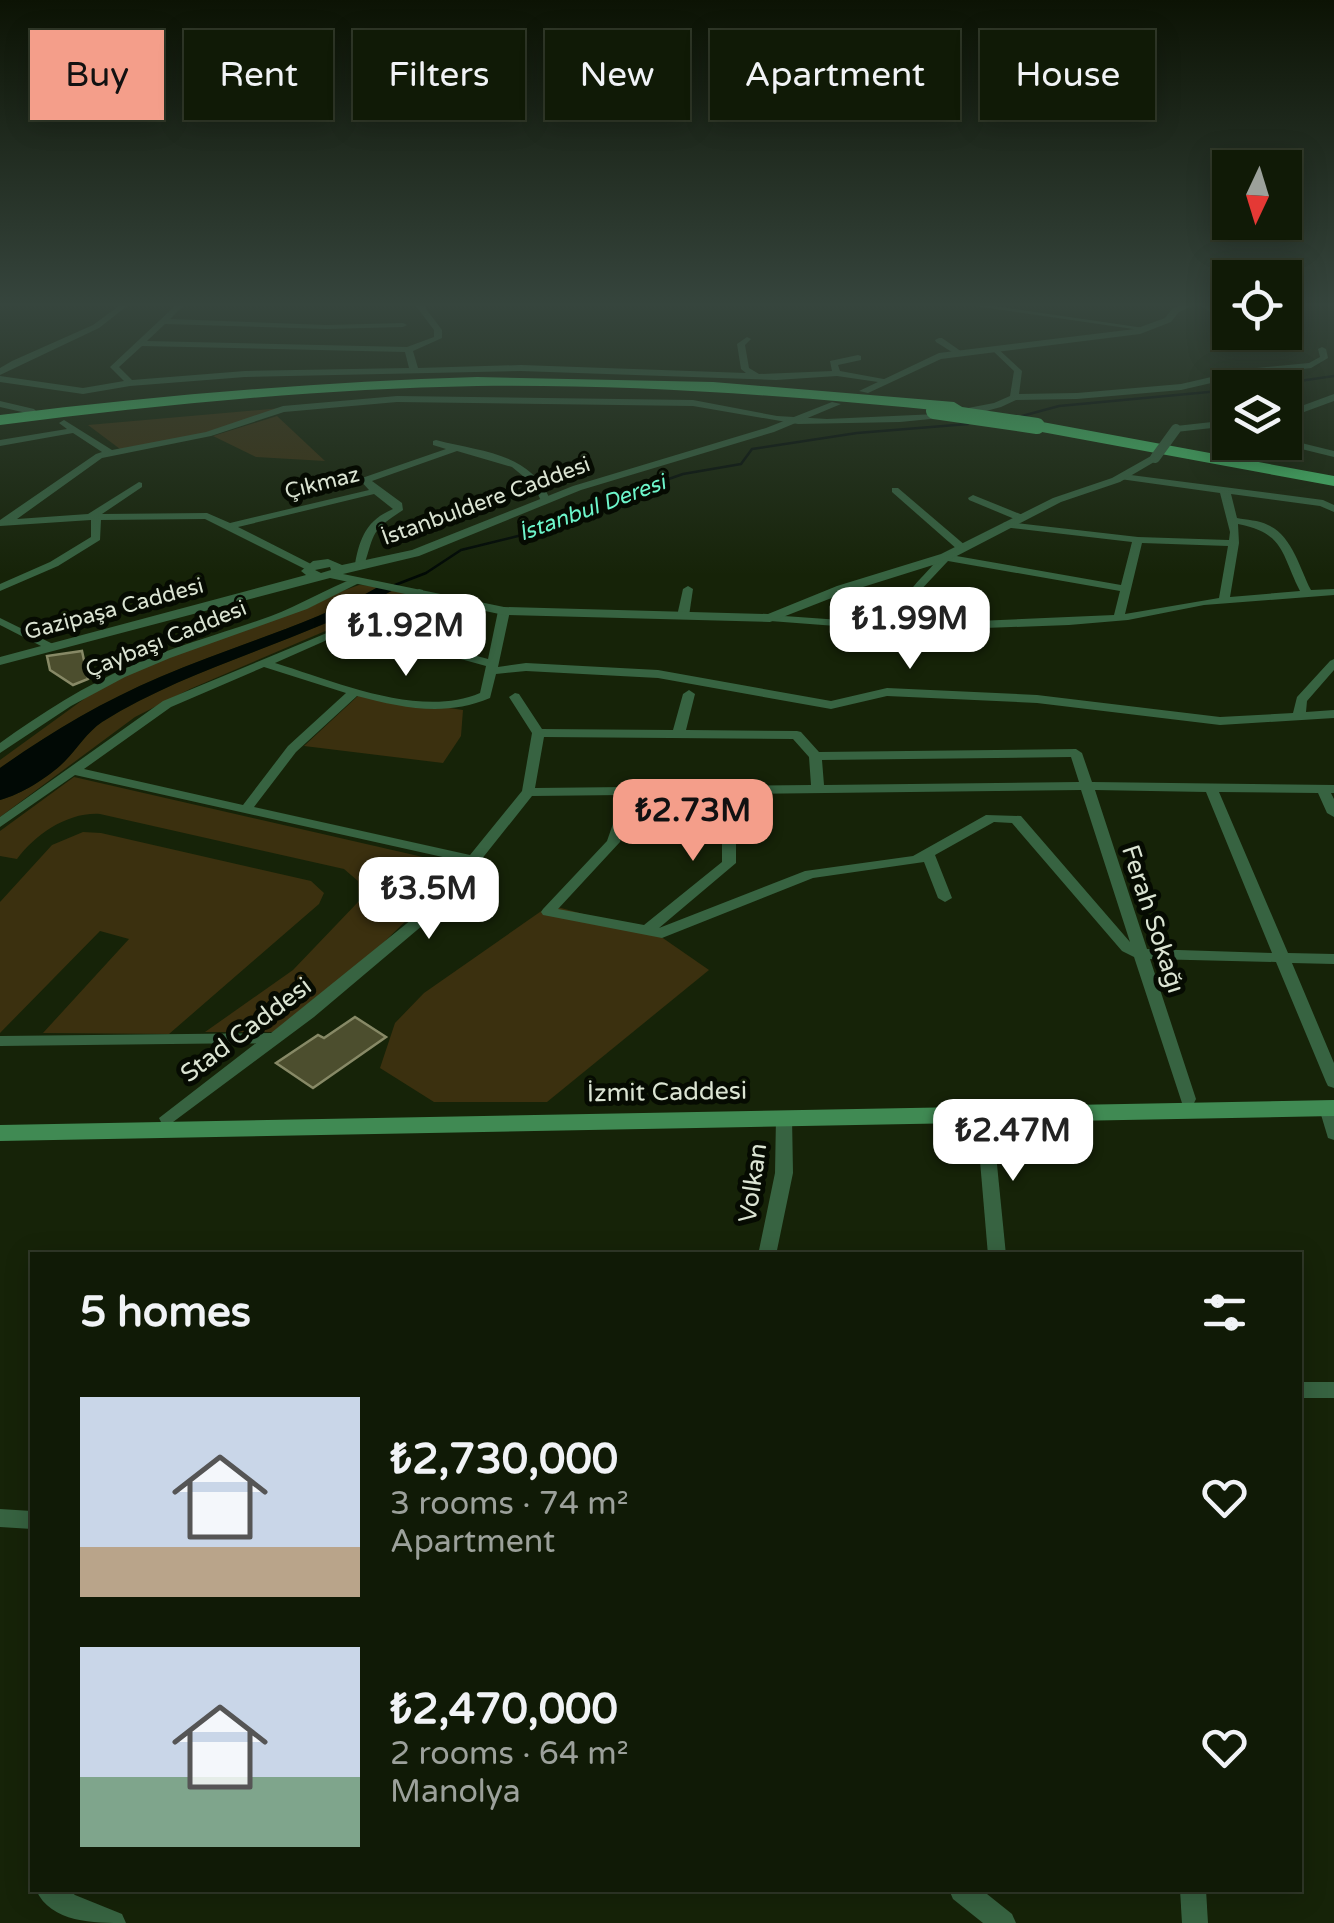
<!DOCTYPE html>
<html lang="en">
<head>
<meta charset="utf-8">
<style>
	body { margin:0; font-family:"Varela Round",sans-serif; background:#1e2714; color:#f1f3f6; height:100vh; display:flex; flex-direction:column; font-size:38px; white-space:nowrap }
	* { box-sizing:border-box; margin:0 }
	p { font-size:32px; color:#9ca19b }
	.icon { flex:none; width:55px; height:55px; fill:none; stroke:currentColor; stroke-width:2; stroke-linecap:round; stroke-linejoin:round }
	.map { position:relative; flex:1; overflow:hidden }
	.details { position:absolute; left:30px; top:1252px; width:1272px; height:640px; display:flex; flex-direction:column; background:#101a06; border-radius:0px; box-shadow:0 5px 25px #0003,0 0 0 2px #303828 }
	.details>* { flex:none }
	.banner { position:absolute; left:30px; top:30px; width:1275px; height:90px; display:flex; gap:20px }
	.needle { width:65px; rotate:184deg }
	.tools { position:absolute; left:1212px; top:150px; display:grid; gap:20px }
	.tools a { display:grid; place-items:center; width:90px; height:90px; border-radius:0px; background:#101a06; box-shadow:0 5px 25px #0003,0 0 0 2px #303828; font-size:50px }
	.price { position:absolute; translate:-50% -85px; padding:0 22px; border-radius:20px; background:#fff; color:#222; font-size:32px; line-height:65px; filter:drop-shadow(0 2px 5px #0008) }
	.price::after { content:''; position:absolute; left:50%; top:60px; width:30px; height:22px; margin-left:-15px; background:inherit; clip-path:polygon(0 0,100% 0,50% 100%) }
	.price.selected { background:#f49e8a; color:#111 }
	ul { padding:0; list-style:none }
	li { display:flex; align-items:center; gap:30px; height:250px; padding:0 50px }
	li span { display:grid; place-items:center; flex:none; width:280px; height:200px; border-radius:0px; color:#555 }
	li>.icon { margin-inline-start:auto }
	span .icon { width:120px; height:120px; fill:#fffc; stroke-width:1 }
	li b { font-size:42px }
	h2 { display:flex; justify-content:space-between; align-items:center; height:120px; padding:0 50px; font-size:42px }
	.pill { padding:0 35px; border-radius:0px; background:#101a06; box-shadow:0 5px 25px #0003,0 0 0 2px #303828; font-size:35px; line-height:90px }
	.pill.selected { background:#f49e8a; color:#111 }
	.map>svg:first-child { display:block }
	.green { fill:#3b300f }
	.water { fill:#010905 }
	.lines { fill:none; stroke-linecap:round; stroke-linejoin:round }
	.stream { stroke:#010905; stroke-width:2.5 }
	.building { fill:#4c4e2e; stroke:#878966; stroke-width:2.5 }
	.minor { fill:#376341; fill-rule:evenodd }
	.tertiary { fill:#376341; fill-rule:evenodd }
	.secondary { fill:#408a53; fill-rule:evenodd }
	.motorway { fill:#48c36d; fill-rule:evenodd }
	.tertiary-bridge { stroke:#376341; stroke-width:10 }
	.motorway-bridge { stroke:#48c36d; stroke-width:16 }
	.labels { text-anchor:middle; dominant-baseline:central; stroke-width:10; stroke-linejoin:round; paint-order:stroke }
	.far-street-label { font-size:22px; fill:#dbe4d3; stroke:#060b02 }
	.far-water-label { font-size:22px; font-style:italic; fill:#6df6cb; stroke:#060b02 }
	.street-label { font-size:25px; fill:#dbe4d3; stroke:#060b02 }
</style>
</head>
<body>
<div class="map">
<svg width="1334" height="1923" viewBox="0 0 1334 1923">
	<rect width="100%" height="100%" fill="#162308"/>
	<g class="green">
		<path d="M281,408L206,433L120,449L88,425Z"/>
		<path d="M277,416L325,461L256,457L213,436Z"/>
		<path d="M359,585L380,586C311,625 232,646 160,677C103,701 50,733 0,768V760L124,670Z"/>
		<path d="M395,589L412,594L190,689L135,717L0,817V800C22,794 49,777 65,761C77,749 87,732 102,722C193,665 301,643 395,589Z"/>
		<path d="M359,695L463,710L461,736L443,763L304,746Z"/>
		<path d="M74,777L462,866L378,948L273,1032H205L293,970L359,901L358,881L344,869L100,814C68,812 36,834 17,859L0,856V831Z"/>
		<path d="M83,832L101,833L311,881L324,893L319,904L169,1034L43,1033L129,939L100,931L0,1033V902L52,845Z"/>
		<path d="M550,905L657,934L709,970L547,1102H434L380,1068L395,1023L424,993Z"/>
	</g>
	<path class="water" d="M380,586L395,589C301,643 193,665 102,722C87,732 77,749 65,761C49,777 22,794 0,800V768C50,733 103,701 160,677C232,646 311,625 380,586Z"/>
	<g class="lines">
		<g class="stream">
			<path d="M1251,388L1334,376"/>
			<path d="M1022,416L1059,406L1230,390"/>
			<path d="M395,585L426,573L461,550L522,535L568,514L683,474L741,464L752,449L857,433L968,424"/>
		</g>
	</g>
	<g class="building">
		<path d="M82,651L88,679L73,685L50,670L47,656Z"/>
		<path d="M355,1017L386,1037L313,1088L276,1063L318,1035L324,1038Z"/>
	</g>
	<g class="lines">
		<g class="minor">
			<path d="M119,306H127L99,328L0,375V368L12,361L93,325Z"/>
			<path d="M175,306H183L170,319L327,325L403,323L407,325L403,327L327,329L165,324L147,341L407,347L434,337V330L416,306H424L442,330V338L413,351L418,368L521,365L746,373L741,369L737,344L747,337L751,339L745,345L749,368L759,374L832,371L830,361L858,355L861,356V360L838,365L840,371L889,380L885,383L837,376L776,380L521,371L245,377L130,386L83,394L0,382V376L83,388L124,381L110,367ZM142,346L405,352L409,368L245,371L132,380L119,367Z"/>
			<path d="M974,306H994L1151,329L1147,331Z"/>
			<path d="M1201,306H1210L1230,319V325Z"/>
			<path d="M1239,332H1262L1258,334Z"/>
			<path d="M939,338H942L962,352L955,354L936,342L935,340Z"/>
			<path d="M996,347L1022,371L1019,394L1077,393L1181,384L1246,369L1309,363L1320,357L1318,349L1322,347L1326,349L1328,358L1311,368L1246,375L1181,390L1077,399L1016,400L1001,407L971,415L900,422L798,424L693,406L397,402L284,412L211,436L102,458L17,519L88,514L139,482L142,483V487L102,514L207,513L230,523L369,490L360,480L362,478L446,449L433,445V441L436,440C481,452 529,452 550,499L541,501L534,485L512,467L457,451L372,481L402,503L403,510C371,531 375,531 364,566L355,564C360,537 367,520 393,509L374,494L238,527L313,565V569H305L205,519L101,520L100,540L58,566L0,591V584L50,562L91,537V520L0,526V520L96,454L102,452L73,433L0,446V440L67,429L59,423L64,420L112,450L206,432L283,406L397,396L693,400L777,416L827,419L937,414L994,403L1010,396L1014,371L993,351L992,349Z"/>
			<path d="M0,401L34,409L36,411L31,414L0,407Z"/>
			<path d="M1123,474L1323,500L1334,505V512L1320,506L1231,494L1237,518C1247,520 1258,520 1268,525C1292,535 1300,569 1311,590L1334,589V595L1204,605L1128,620L1069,625L902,631L770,621L764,618L770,615L897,624C902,589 922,581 941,555L945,554L1121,585L1132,542L1003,527V523L1007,522L1138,537L1229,540L1230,532L1220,493L1120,479V475ZM1238,524C1285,533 1281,554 1300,591L1230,597L1239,543ZM1142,543L1228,546L1219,598L1125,614ZM948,561L1120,591L1114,615L908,624L917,594Z"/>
			<path d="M892,488H898L966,546V550H958L892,492Z"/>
			<path d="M973,495L1025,516L1026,518L1017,520L969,500L968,498Z"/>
			<path d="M355,578L359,579V583L307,609L170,658L125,677L71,706L0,753V743C42,713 85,685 133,665C177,645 225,633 271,616C300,605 326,589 355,578Z"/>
			<path d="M688,586L693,589L689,616L683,619L677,616L683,589Z"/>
			<path d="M419,589L423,590V594L378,616L418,640L488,659L498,611L500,609H508L510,611L498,667L526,663L658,670L831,701L887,688L1037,695L1220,717L1293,713L1297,697L1330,661L1334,659V670L1307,701L1306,712L1334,710V718L1220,725L1037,703L887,696L831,709L658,678L526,671L496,674L490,698C445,717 403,708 357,696L296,752L254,807L470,855L522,791L532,733L509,697L515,693L519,694L542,729L673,730L683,694L689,690L695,694L686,730L797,731L801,732L819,752L1076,749L1082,753L1092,782L1334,785V793H1331L1334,799V817L1327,813L1318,793L1219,792L1288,953L1334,954V964L1292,963L1334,1063V1088L1328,1086L1326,1082L1276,962L1150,959L1196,1099L1194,1103H1182L1134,957L1122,951L1012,823L994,822L935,855L952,898L945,902L938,898L924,862L813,878L662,938L543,915L541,912L543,909L607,841L623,795L532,796L442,909L314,1017L173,1122H161L159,1118L256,1043L0,1046V1036L271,1033L432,903L465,862L75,775L0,827V817L163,701L334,630ZM370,621L410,645L486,666L480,693C420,719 334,681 275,663ZM264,667L346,693L288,746L243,805L84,769L171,707ZM544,737L793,739L809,757L811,785L535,788ZM1071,757L1079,782L824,785L822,760ZM1081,790L1130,942L1021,816L986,815L913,856L805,871L659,928L736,863V794ZM1095,790L1206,792L1272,953L1147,949ZM722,794V862L644,925L558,909L620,842L636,795Z"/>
			<path d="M0,618L53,644L55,646L49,649L45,648L0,625Z"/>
			<path d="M1327,1102L1334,1106V1140L1328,1138L1319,1108L1321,1104Z"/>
			<path d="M984,1108L990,1110L992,1114L1006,1255H988L976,1114L978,1110Z"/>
			<path d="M784,1111L790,1113L792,1117L793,1173L776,1255H758L775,1173L776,1117L778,1113Z"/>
			<rect x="1300" y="1382" width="34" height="16"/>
			<path d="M0,1509L32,1511V1529L0,1527Z"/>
			<path d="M36,1890H69L75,1895L122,1914L126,1923C94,1923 51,1923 36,1890Z"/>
			<path d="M949,1890H982L1012,1914L1016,1923H983L953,1899Z"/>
			<path d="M1180,1890H1206L1208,1923H1182Z"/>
		</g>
		<g class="tertiary">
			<path d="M1179,306H1192L1179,312L1171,322L1140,334L941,359L868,393L859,391L939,353L1135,329L1165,318L1173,308Z"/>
			<path d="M1334,394V401L1285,419V412Z"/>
			<path d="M832,402L841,404L774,432L581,490L419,556L343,574L504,607L768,614L837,586L941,554L1053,498L1112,478L1151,456L1161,458L1120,482L1061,502L949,560L847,592L770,622L504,615L330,578L0,665V657L306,575L301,571L313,561L328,559L342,565L412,550L573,486L766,428ZM330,567L331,570L321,573L315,570Z"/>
			<path d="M1230,420V426L1176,432L1171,429L1176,426Z"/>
			<path d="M1285,439L1334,451V457L1281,444Z"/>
		</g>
		<path class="secondary" d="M1334,1100V1116L0,1141V1125Z"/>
		<g class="motorway">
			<path d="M477,377L713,382L954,402L962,407L954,412C795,396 636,384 477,386C317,389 158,405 0,425V415C159,395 317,382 477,377Z"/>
			<path d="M1037,421L1334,476V486L1031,430L1029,426Z"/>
		</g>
		<path class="tertiary-bridge" d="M1155,458L1176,429"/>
		<path class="motorway-bridge" d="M934,411L1037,426"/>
	</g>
	<linearGradient id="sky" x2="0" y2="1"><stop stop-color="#0c1304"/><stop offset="0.53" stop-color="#36453d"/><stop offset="1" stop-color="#36453d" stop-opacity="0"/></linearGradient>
	<rect width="1334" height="575" fill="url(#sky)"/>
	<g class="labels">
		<g class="far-street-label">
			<text transform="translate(322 483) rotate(-14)">Çıkmaz</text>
			<text transform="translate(486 501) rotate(-20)">İstanbuldere Caddesi</text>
			<text transform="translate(114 609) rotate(-15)">Gazipaşa Caddesi</text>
			<text transform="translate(166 639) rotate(-22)">Çaybaşı Caddesi</text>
		</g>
		<g class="far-water-label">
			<text transform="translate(592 508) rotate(-20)">İstanbul Deresi</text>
		</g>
		<g class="street-label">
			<text transform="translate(1153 919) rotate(72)">Ferah Sokağı</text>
			<text transform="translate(246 1030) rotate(-37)">Stad Caddesi</text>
			<text transform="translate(667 1092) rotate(-1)">İzmit Caddesi</text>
			<text transform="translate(753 1183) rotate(-82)">Volkan</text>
		</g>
	</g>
</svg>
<div class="tools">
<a><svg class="needle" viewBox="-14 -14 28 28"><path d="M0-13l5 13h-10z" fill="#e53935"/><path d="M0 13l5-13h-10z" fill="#9ca19b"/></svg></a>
<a><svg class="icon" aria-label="locate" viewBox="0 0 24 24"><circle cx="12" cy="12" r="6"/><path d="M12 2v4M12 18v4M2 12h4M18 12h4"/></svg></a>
<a><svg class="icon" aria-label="layers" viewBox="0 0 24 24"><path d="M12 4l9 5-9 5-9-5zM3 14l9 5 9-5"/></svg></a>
</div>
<b class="price" style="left:910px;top:672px">₺1.99M</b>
<b class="price" style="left:406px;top:679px">₺1.92M</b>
<b class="price selected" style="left:693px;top:864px">₺2.73M</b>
<b class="price" style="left:429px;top:942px">₺3.5M</b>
<b class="price" style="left:1013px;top:1184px">₺2.47M</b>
<div class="banner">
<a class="pill selected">Buy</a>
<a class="pill">Rent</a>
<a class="pill">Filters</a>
<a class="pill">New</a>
<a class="pill">Apartment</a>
<a class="pill">House</a>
</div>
<section class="details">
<h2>5 homes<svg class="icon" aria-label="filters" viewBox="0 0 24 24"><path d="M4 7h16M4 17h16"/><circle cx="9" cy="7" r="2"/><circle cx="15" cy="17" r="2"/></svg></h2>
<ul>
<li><span style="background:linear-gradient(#c9d6e8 75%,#b9a48a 0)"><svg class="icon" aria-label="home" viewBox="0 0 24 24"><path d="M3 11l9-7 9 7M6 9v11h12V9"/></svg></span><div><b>₺2,730,000</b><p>3 rooms · 74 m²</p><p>Apartment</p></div><svg class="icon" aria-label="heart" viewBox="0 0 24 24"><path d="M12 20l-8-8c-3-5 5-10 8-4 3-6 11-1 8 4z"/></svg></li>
<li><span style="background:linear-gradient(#c9d6e8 65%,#7fa58c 0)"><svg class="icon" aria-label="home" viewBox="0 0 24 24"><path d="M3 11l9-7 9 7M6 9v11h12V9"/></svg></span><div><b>₺2,470,000</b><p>2 rooms · 64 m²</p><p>Manolya</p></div><svg class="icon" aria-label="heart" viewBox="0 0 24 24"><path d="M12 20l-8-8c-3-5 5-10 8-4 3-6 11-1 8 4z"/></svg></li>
</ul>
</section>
</div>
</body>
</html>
